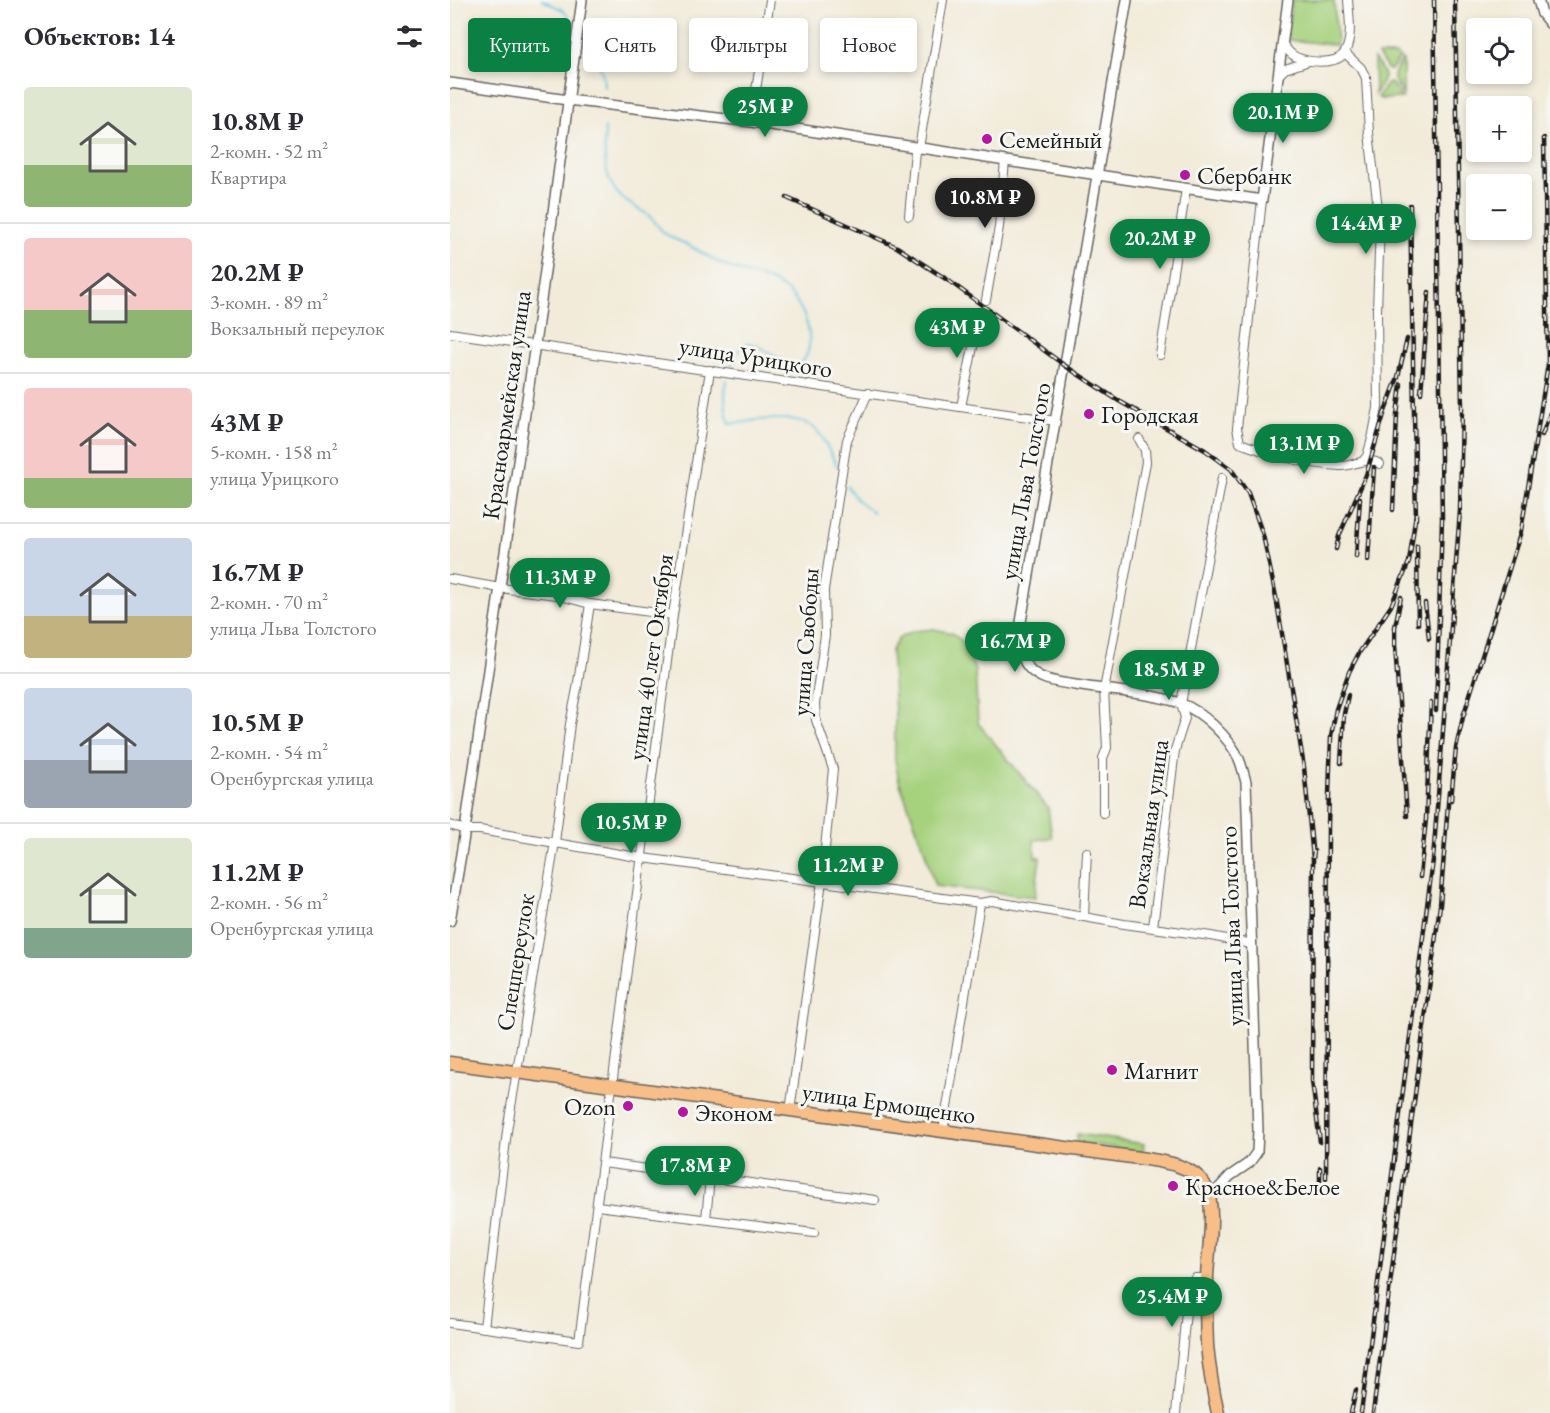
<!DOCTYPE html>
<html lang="ru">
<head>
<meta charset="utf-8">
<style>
	body { margin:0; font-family:"EB Garamond",serif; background:#f7f7f7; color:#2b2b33; height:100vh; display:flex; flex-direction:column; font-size:22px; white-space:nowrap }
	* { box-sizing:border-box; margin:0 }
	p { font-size:20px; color:#7c7c81 }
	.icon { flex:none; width:33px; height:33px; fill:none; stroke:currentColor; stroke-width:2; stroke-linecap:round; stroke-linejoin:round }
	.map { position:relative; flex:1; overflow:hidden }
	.side { display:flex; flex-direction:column; background:#fff; width:450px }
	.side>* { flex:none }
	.banner { position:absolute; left:18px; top:18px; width:570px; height:54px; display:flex; gap:12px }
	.controls { position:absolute; left:1016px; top:18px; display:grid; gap:12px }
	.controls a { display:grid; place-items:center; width:66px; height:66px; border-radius:6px; background:#fff; box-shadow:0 3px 9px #0003; font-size:30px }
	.price { position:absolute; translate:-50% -51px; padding:0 14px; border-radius:21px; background:#0b8043; color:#fff; font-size:20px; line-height:39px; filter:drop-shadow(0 2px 3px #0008) }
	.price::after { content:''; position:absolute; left:50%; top:36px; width:18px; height:14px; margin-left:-9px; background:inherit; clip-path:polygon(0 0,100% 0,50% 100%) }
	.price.current { background:#222; color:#fff }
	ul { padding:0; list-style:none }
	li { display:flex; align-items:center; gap:18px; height:150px; padding:0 24px }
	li+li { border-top:2px solid #e1e1e2 }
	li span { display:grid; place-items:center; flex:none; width:168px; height:120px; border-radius:6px; color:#555 }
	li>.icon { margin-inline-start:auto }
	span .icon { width:72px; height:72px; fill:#fffc; stroke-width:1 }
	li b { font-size:26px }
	h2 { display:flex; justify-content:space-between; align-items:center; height:72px; padding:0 24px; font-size:26px }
	.tag { padding:0 21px; border-radius:6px; background:#fff; box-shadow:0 3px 9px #0003; font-size:21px; line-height:54px }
	.tag.current { background:#0b8043; color:#fff }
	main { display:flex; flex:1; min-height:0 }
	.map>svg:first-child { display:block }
	.green { fill:#a6d17d; stroke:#61764c; stroke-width:1.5 }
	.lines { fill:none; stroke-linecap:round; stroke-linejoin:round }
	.stream { stroke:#62c3e0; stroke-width:2 }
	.minor-casing { stroke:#67645e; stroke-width:10 }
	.tertiary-casing { stroke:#67645e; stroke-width:12 }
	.trunk-casing { stroke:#67645e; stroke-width:15 }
	.minor { stroke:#fff; stroke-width:8 }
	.tertiary { stroke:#fff; stroke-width:9 }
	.trunk { stroke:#f7be87; stroke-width:12 }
	.rail-casing { stroke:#1c1c1c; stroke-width:4.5 }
	.rail { stroke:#f6f6f2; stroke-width:2; stroke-dasharray:7; stroke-linecap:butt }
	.poi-dot { fill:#b5179e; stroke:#f6f6f2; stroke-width:2 }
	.labels { text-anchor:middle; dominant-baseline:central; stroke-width:6; stroke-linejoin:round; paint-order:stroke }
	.poi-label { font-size:24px; fill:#1c1c1c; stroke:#f6f6f2; text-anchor:start }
	.street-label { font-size:24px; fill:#1c1c1c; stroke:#f6f6f2 }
</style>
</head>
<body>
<main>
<section class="side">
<h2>Объектов: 14<svg class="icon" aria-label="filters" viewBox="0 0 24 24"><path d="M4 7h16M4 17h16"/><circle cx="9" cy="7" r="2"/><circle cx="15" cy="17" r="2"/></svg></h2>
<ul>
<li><span style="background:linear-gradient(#dfe7d0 65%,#8fb573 0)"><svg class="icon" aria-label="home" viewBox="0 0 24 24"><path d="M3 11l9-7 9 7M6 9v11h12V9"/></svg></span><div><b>10.8M ₽</b><p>2-комн. · 52 m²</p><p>Квартира</p></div></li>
<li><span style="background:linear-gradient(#f6c9c9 60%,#8fb573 0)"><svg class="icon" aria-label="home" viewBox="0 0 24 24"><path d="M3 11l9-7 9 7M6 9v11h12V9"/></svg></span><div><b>20.2M ₽</b><p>3-комн. · 89 m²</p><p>Вокзальный переулок</p></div></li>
<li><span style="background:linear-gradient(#f6c9c9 75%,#8fb573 0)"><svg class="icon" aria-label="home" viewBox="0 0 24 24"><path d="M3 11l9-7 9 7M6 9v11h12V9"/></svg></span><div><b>43M ₽</b><p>5-комн. · 158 m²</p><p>улица Урицкого</p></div></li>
<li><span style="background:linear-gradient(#c9d6e8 65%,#c2b280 0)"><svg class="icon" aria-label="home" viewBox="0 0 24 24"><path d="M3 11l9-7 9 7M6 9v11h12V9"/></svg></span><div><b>16.7M ₽</b><p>2-комн. · 70 m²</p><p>улица Льва Толстого</p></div></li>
<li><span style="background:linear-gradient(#c9d6e8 60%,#9aa5b1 0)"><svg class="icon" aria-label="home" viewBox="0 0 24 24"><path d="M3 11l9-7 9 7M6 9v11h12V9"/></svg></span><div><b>10.5M ₽</b><p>2-комн. · 54 m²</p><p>Оренбургская улица</p></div></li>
<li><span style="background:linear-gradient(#dfe7d0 75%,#7fa58c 0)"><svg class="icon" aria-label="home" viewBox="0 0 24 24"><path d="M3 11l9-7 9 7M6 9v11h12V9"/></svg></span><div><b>11.2M ₽</b><p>2-комн. · 56 m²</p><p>Оренбургская улица</p></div></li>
</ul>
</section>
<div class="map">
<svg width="1100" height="1413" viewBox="0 0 1100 1413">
	<rect width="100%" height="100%" fill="#f6f6f2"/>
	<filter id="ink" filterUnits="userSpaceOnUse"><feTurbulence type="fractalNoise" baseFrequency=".0167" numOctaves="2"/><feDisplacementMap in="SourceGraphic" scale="12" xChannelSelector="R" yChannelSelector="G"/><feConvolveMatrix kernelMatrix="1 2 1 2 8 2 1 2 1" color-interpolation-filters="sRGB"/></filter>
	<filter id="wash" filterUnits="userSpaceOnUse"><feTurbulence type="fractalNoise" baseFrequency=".008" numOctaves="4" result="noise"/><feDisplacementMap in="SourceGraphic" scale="24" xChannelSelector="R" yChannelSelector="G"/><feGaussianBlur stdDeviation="1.35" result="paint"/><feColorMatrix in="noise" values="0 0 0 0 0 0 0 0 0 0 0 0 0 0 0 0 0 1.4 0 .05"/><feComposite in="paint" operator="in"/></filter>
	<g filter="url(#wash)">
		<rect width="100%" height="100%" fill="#f2ebd9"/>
		<g class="green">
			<path d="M842,0H884L887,45L839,40L837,35Z"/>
			<path d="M928,55H946L950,58L941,70H938Z"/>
			<path d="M924,59C937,75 937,77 925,94Z"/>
			<path d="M952,60L953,61V95C942,79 940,77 952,60Z"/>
			<path d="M937,83H941L952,98L930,99L928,97Z"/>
			<path d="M484,629L502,633L515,644L525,671L528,723L598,808L602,838L584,840L585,857H590L585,897L485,886L474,849L449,781L445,760V713L441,650L449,638L464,631Z"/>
			<path d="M627,1134L694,1144L693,1152L626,1142Z"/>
		</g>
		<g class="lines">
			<g class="stream">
				<path d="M92,0L113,10L124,24"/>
				<path d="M131,29L136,33L153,75L154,87"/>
				<path d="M155,128C154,147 153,173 165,190C173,202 187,207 198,215C204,220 208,226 213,232C220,238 230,241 238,245C250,251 261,259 274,265C294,275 319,276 337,291C356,307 369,346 350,365C329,365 317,346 298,343C287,349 284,356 281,368"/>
				<path d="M277,380C274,393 274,410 280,423C290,424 298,421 307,420C328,419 355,415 369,433C376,442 381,455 387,466"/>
				<path d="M397,486L407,500L423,512"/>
			</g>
		</g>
	</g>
	<g filter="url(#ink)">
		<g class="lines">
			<defs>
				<g id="minor">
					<path d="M832,43C836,49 840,54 846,57C858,62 887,66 895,52C903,37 899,16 898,0"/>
					<path d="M895,53L911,68L916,78L919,133L930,225L927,310L928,408L922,439L917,456L913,461"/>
					<path d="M828,76L835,69L859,61"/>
					<path d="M301,122L320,0"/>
					<path d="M812,200L787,428L790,443C823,455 854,464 890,466C904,467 916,455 930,464"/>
					<path d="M459,216L465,151L469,148L493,0"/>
					<path d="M536,300L549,227L555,161"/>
					<path d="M0,333L606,421"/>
					<path d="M710,355L736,189"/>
					<path d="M511,407L529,317"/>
					<path d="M0,579L50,588L107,595L140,604L223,615"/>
					<path d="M653,813V758L657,748L654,690L696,462L695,450L689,439"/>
					<path d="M0,825L15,830H30L193,858L530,903L542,901L674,924L761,936L801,944"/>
					<path d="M634,917L637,852"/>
					<path d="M703,927L725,750L735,718L731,704L772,478"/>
					<path d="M340,1111L371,888L383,769L366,720L365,704L375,635L374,590L397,440L418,393"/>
					<path d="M493,1132L530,903"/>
					<path d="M153,1163L425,1200"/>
					<path d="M147,1206L364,1233"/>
					<path d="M256,1219L260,1178"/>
					<path d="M0,1323L129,1341L223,615L260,370"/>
					<path d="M34,1328L57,1131L105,842L120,724L127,689L140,604"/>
					<path d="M726,1413L738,1292L745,1278H757"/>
				</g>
				<g id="tertiary">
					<path d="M677,0L571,622C570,636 569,656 578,667C589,681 609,682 625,685C659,691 697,692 730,703C753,712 779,737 789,759C792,766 794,775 796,782L808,1130L807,1152L799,1163L780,1176L760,1198"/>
					<path d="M1088,0L1092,14L1100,24"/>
					<path d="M0,83L118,100L301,122L812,200L838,0"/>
					<path d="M0,921L15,830L85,344L132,0"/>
				</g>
				<path id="trunk" d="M0,1063L696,1159C716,1162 743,1166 754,1184C768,1205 757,1254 757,1280C756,1301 756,1323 757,1345C759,1367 763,1391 768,1413"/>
			</defs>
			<use href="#minor" class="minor-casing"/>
			<use href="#tertiary" class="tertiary-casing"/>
			<use href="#trunk" class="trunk-casing"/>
			<use href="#minor" class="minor"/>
			<use href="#tertiary" class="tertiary"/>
			<use href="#trunk" class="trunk"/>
			<defs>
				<g id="rail">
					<path d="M984,0L992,519L986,711"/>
					<path d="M337,198L447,247L499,281L614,365L669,401L755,450L781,469L798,493L813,535L826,597L854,767L863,858"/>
					<path d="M960,205L966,519"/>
					<path d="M971,393L979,292"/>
					<path d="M1092,435L1100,413"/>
					<path d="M943,510L947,415L951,384"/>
					<path d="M967,546L968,624"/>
					<path d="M886,549L889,536L916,475L934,414L948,377L957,339"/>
					<path d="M906,557L910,498"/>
					<path d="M918,560L924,467"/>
					<path d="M951,597L945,627V645L957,816"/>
					<path d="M975,603L979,639"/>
					<path d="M891,763L894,714L898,695"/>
					<path d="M1001,800L1006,748L1013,717L1071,531L1098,364L1094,138"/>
					<path d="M864,851L863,858L862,1081L870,1142"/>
					<path d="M970,877L976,819L981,702"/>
					<path d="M876,1178L878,825L881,736L886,709L899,672L909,653L941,606L959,562L966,513"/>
					<path d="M870,1189V1168"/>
					<path d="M901,1413L906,1390"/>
					<path d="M911,1413L983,860L1010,511L1012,408L1005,0"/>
					<path d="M923,1413L990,905L999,791"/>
				</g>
			</defs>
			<use href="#rail" class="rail-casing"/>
			<use href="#rail" class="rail"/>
		</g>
	</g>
	<g class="poi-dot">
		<circle cx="537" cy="139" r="6"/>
		<circle cx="735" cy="175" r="6"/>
		<circle cx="639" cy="414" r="6"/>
		<circle cx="662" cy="1070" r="6"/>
		<circle cx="178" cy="1106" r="6"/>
		<circle cx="233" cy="1112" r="6"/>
		<circle cx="723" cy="1186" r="6"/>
	</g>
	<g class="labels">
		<g class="poi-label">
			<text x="549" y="139">Семейный</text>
			<text x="747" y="175">Сбербанк</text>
			<text x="651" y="414">Городская</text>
			<text x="674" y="1070">Магнит</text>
			<text x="166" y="1106" text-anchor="end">Ozon</text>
			<text x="245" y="1112">Эконом</text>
			<text x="735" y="1186">Красное&amp;Белое</text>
		</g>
		<g class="street-label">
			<text transform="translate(306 357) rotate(9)">улица Урицкого</text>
			<text transform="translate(56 405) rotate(-82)">Красноармейская улица</text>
			<text transform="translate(575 481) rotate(-80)">улица Льва Толстого</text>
			<text transform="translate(355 642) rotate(-86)">улица Свободы</text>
			<text transform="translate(200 657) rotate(-82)">улица 40 лет Октября</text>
			<text transform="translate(698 824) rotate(-82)">Вокзальная улица</text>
			<text transform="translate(781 926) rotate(-92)">улица Льва Толстого</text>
			<text transform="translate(65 962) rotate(-81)">Спецпереулок</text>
			<text transform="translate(439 1103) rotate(8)">улица Ермощенко</text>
		</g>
	</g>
</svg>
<div class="controls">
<a><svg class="icon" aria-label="locate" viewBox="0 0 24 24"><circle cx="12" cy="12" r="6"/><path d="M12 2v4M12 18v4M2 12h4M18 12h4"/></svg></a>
<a>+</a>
<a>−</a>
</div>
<b class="price" style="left:315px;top:138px">25M ₽</b>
<b class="price" style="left:833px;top:144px">20.1M ₽</b>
<b class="price current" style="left:535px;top:229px">10.8M ₽</b>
<b class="price" style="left:916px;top:255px">14.4M ₽</b>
<b class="price" style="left:710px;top:270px">20.2M ₽</b>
<b class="price" style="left:507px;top:359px">43M ₽</b>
<b class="price" style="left:854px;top:475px">13.1M ₽</b>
<b class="price" style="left:110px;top:609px">11.3M ₽</b>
<b class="price" style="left:565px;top:673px">16.7M ₽</b>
<b class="price" style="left:719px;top:701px">18.5M ₽</b>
<b class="price" style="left:181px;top:854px">10.5M ₽</b>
<b class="price" style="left:398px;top:897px">11.2M ₽</b>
<b class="price" style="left:245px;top:1197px">17.8M ₽</b>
<b class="price" style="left:722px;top:1328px">25.4M ₽</b>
<div class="banner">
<a class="tag current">Купить</a>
<a class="tag">Снять</a>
<a class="tag">Фильтры</a>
<a class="tag">Новое</a>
</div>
</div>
</main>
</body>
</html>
